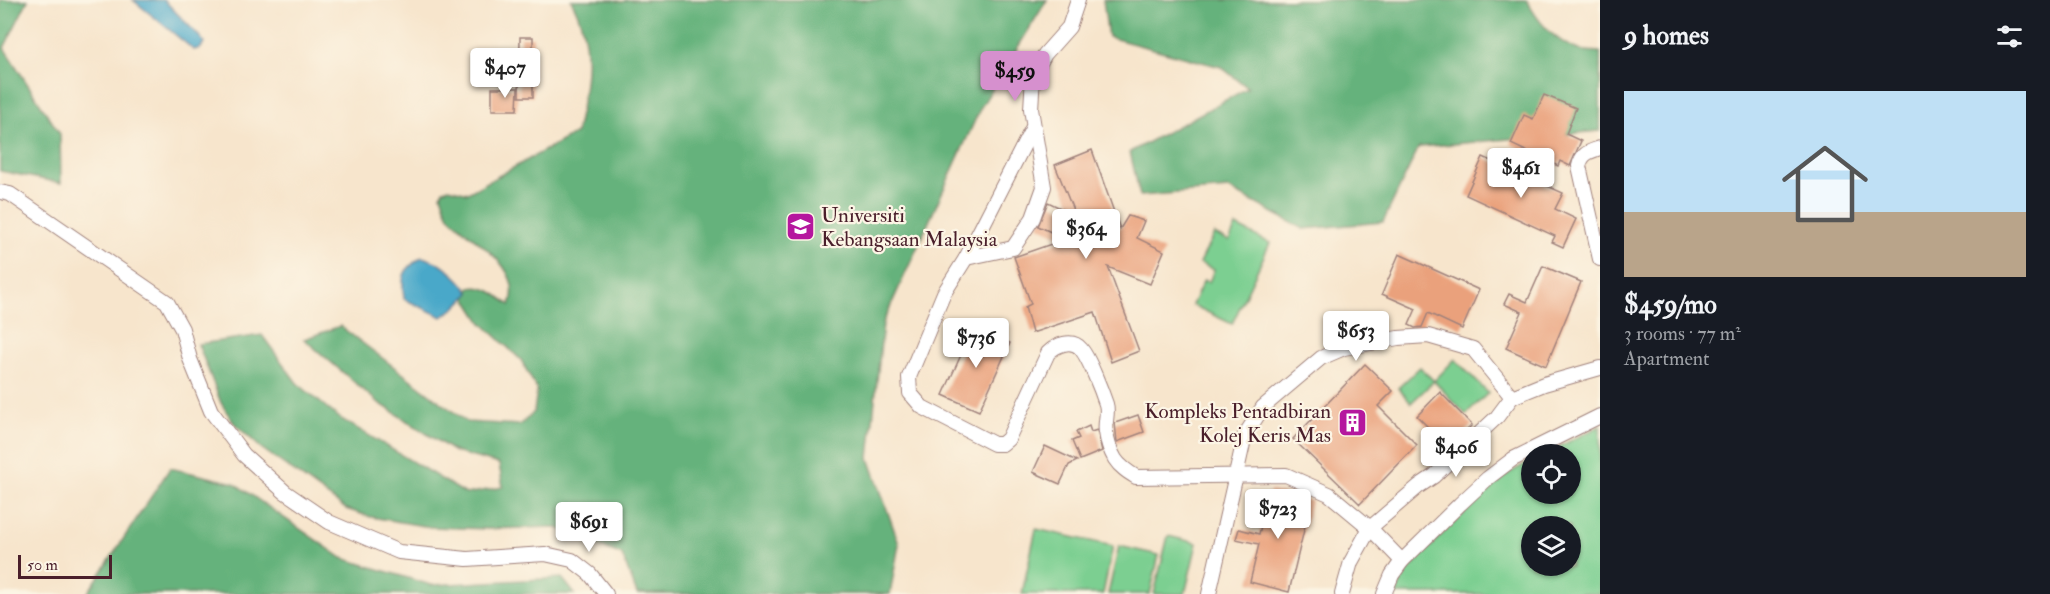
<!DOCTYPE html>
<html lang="en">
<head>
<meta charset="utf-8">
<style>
	body { margin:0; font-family:"IM FELL Double Pica",serif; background:#20242c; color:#f1f3f6; height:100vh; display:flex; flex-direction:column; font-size:22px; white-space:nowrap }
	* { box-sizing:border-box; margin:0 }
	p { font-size:20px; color:#9ea1a6 }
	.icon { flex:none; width:33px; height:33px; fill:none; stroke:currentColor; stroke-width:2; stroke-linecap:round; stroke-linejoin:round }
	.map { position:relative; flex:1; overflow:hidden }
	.details { display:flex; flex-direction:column; background:#171b24; width:450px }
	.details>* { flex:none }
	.controls { position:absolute; left:1521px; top:444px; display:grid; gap:12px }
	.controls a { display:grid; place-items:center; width:60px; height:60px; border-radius:50%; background:#171b24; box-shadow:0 2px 4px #0004; font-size:30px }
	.scale { position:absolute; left:18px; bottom:15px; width:94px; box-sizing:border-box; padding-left:6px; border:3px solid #4a1f2b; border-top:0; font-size:16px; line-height:21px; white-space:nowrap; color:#4a1f2b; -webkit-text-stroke:4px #fcf5e5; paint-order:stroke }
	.price { position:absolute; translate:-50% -51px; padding:0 14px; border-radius:6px; background:#fff; color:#222; font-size:20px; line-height:39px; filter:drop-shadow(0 2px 3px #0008) }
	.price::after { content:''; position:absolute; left:50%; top:36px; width:18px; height:14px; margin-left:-9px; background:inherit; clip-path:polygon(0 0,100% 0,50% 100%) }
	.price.selected { background:#d690ce; color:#111 }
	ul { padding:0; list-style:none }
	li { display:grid; align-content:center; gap:12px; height:318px; padding:0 24px }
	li+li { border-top:2px solid #363941 }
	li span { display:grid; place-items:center; height:186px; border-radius:0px; color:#555 }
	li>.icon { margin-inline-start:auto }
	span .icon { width:108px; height:108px; fill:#fffc; stroke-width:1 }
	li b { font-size:26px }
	h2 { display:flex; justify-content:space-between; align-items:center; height:72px; padding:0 24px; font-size:26px }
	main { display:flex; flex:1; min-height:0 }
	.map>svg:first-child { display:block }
	.green { fill:#7ccf91; stroke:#63775e; stroke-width:1.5; fill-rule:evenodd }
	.forest { fill:#65b27b; stroke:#586853; stroke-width:1.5 }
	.water { fill:#4aa8c9; stroke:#4a647a; stroke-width:1.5 }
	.building { fill:#eaa17c }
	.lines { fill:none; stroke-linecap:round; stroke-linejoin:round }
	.street-casing { stroke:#a0827c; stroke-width:16 }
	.street { stroke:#fff; stroke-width:14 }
	.labels { text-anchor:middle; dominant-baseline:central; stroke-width:4.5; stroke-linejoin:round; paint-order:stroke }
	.poi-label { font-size:21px; fill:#4a1f2b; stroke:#fcf5e5; text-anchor:start }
</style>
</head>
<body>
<main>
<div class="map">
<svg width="1600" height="594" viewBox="0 0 1600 594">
	<rect width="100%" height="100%" fill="#fcf5e5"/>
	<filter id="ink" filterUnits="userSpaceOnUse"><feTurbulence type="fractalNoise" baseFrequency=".0167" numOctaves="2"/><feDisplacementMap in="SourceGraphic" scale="12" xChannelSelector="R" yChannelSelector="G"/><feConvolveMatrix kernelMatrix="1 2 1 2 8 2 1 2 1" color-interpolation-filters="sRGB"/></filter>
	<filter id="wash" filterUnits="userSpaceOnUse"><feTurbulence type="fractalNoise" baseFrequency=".008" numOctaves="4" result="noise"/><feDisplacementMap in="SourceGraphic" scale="24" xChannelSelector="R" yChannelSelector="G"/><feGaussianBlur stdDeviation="1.35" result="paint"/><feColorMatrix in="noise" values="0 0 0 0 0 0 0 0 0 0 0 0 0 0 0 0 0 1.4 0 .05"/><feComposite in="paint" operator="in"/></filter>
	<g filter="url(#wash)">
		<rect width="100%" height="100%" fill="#f7e5cc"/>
		<g class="green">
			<path d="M1236,226L1270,243L1232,324L1192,305L1204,280L1209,282L1214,270L1200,263L1214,234L1229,241Z"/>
			<path d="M1455,359L1488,393L1466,415L1434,381L1411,403L1398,388L1420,367L1434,381Z"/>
			<path d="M1600,426V594H1396L1404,575L1448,528L1509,473L1531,461L1532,494H1570V454H1544ZM1532,526H1570V566H1532Z"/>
			<path d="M1036,529L1113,546L1103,594H1022Z"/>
			<path d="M1168,536L1197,543L1185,594H1154Z"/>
			<path d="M1119,546L1159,555L1150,594H1108Z"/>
		</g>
		<g class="forest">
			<path d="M0,0H28L4,48L60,134L61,183L0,171Z"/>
			<path d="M571,0H613L622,2L627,0H1047L981,107L883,323L869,458L899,544L890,594H637L622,555L555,527L489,529L430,527L371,517L346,509L261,448L234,423L221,403L198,344L262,335L297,383L338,417L466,494L503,487L499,464L455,452L376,401L304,339L340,326L467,422L520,425L534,412L537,390L521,360L482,323L466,298L470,288C486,284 498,296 510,305C525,266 471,241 450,217C446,212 444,202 441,195L443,190L449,188L468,193L576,133C586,88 595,42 571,0Z"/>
			<path d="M1103,0H1527C1537,21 1554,40 1576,49C1583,52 1593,51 1600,52V131L1419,147L1383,222L1303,229L1229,189L1140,196L1130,152L1248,88L1221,67L1108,37Z"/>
			<path d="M170,468L234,483L342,558L431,585L562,578L575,594H87Z"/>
		</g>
		<g class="water">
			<path d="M133,0H164L199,36L204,42L201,48L194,50Z"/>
			<path d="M422,257C442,262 458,276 470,293L456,307L442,317L404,299C401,276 402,270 422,257Z"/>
		</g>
		<g id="blocks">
			<g class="building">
				<path d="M520,37H533V97H519Z"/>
				<path d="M492,88H518L517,110H492Z"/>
				<path d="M1544,95L1576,108L1566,134L1581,141L1570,166L1560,161L1558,166L1511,144L1524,115L1533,119Z"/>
				<path d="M1092,150L1120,229L1128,216L1144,221L1137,238L1164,251L1150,284L1108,267L1139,351L1111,362L1095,312L1032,333L1025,307L1031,304L1014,257L1066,239L1038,226L1048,202L1075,215L1055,165Z"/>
				<path d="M1483,157L1563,193L1555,209L1576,219L1563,247L1552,242L1555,236L1466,195Z"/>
				<path d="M1399,254L1479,290L1462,329L1428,313L1422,327L1415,328L1409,325L1416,309L1382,294Z"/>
				<path d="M1543,266L1581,282L1546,366L1506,348L1522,312L1504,304L1509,294L1527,302Z"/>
				<path d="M974,326L1010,343L979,411L943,395Z"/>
				<path d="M1365,364L1393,391L1378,406L1417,445L1360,504L1293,439Z"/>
				<path d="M1440,392L1472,425L1449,448L1417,416Z"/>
				<path d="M1138,415L1144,432L1117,442L1115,423Z"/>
				<path d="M1089,426L1091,432L1097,430L1102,451L1080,460L1072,441L1079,438L1076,432Z"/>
				<path d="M1045,446L1077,461L1069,465L1060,484L1033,472Z"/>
				<path d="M1270,490L1311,501L1289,592L1250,582L1259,544L1236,539L1239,529L1259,534Z"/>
			</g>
		</g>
	</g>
	<g filter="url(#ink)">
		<use href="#blocks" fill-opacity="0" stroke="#a0827c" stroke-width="1.5"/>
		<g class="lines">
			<defs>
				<g id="street">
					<path d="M1033,127L966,258L944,293L909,377L910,393L922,407L994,444H1002L1008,439L1048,353C1056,345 1072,338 1081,349C1089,358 1102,392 1106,404C1109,413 1104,423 1106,432C1107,440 1111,452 1115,459C1120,467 1128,472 1136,477L1286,475L1329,494L1370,528L1402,561"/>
					<path d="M1600,148C1589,152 1582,153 1579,166L1600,259"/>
					<path d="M0,192L10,194L167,302L182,329L190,359L211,411L244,455L285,492L329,522L399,552L467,559L545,554L572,560L590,574L606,594"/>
					<path d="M966,258L1013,248L1033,218L1044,187L1031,109L1033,75L1045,54L1069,27L1078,0"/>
					<path d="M1209,594L1245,435L1263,407L1321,358L1344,348L1398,338L1428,336L1473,349L1512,397"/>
					<path d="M1342,594L1351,562L1370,528L1419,486L1434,476L1497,417L1512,397L1544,384L1600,368"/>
					<path d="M1384,594L1392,575L1402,561L1460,504L1488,478L1513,459L1600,416"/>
				</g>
			</defs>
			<use href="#street" class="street-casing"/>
			<use href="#street" class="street"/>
		</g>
	</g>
	<defs>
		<symbol id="university-square" viewBox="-11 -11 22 22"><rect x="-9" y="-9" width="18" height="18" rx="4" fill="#b5179e" stroke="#fcf5e5"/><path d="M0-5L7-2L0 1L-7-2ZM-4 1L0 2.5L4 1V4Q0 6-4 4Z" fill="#fff"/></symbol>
		<symbol id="building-square" viewBox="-11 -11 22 22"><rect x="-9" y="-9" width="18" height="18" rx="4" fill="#b5179e" stroke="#fcf5e5"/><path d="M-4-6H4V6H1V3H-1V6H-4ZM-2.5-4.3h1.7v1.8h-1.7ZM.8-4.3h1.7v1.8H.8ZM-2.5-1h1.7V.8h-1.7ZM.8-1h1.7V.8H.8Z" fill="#fff"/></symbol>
	</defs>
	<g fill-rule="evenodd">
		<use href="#university-square" x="784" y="210" width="33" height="33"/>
		<use href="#building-square" x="1336" y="406" width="33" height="33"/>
	</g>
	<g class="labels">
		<g class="poi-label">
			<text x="821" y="215">Universiti<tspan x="821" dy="24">Kebangsaan Malaysia</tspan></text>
			<text x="1331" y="411" text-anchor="end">Kompleks Pentadbiran<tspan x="1331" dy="24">Kolej Keris Mas</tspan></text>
		</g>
	</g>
</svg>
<div class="controls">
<a><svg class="icon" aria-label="locate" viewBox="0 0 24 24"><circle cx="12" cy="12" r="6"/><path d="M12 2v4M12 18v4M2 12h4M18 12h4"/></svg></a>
<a><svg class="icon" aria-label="layers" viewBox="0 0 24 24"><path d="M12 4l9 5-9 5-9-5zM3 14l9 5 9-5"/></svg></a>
</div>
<div class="scale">50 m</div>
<b class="price" style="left:505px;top:99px">$407</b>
<b class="price selected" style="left:1015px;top:102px">$459</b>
<b class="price" style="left:1521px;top:199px">$461</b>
<b class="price" style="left:1086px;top:260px">$364</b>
<b class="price" style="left:1356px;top:362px">$653</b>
<b class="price" style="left:976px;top:369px">$736</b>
<b class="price" style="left:1456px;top:478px">$406</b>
<b class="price" style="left:1278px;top:540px">$723</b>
<b class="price" style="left:589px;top:553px">$691</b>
</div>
<section class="details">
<h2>9 homes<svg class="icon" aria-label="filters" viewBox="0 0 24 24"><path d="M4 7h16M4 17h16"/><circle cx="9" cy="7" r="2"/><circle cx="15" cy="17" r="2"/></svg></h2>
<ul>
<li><span style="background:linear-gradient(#bfe0f5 65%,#b9a48a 0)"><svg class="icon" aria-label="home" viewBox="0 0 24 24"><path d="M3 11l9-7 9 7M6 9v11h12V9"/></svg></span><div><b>$459/mo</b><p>3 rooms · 77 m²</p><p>Apartment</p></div></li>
</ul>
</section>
</main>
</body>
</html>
